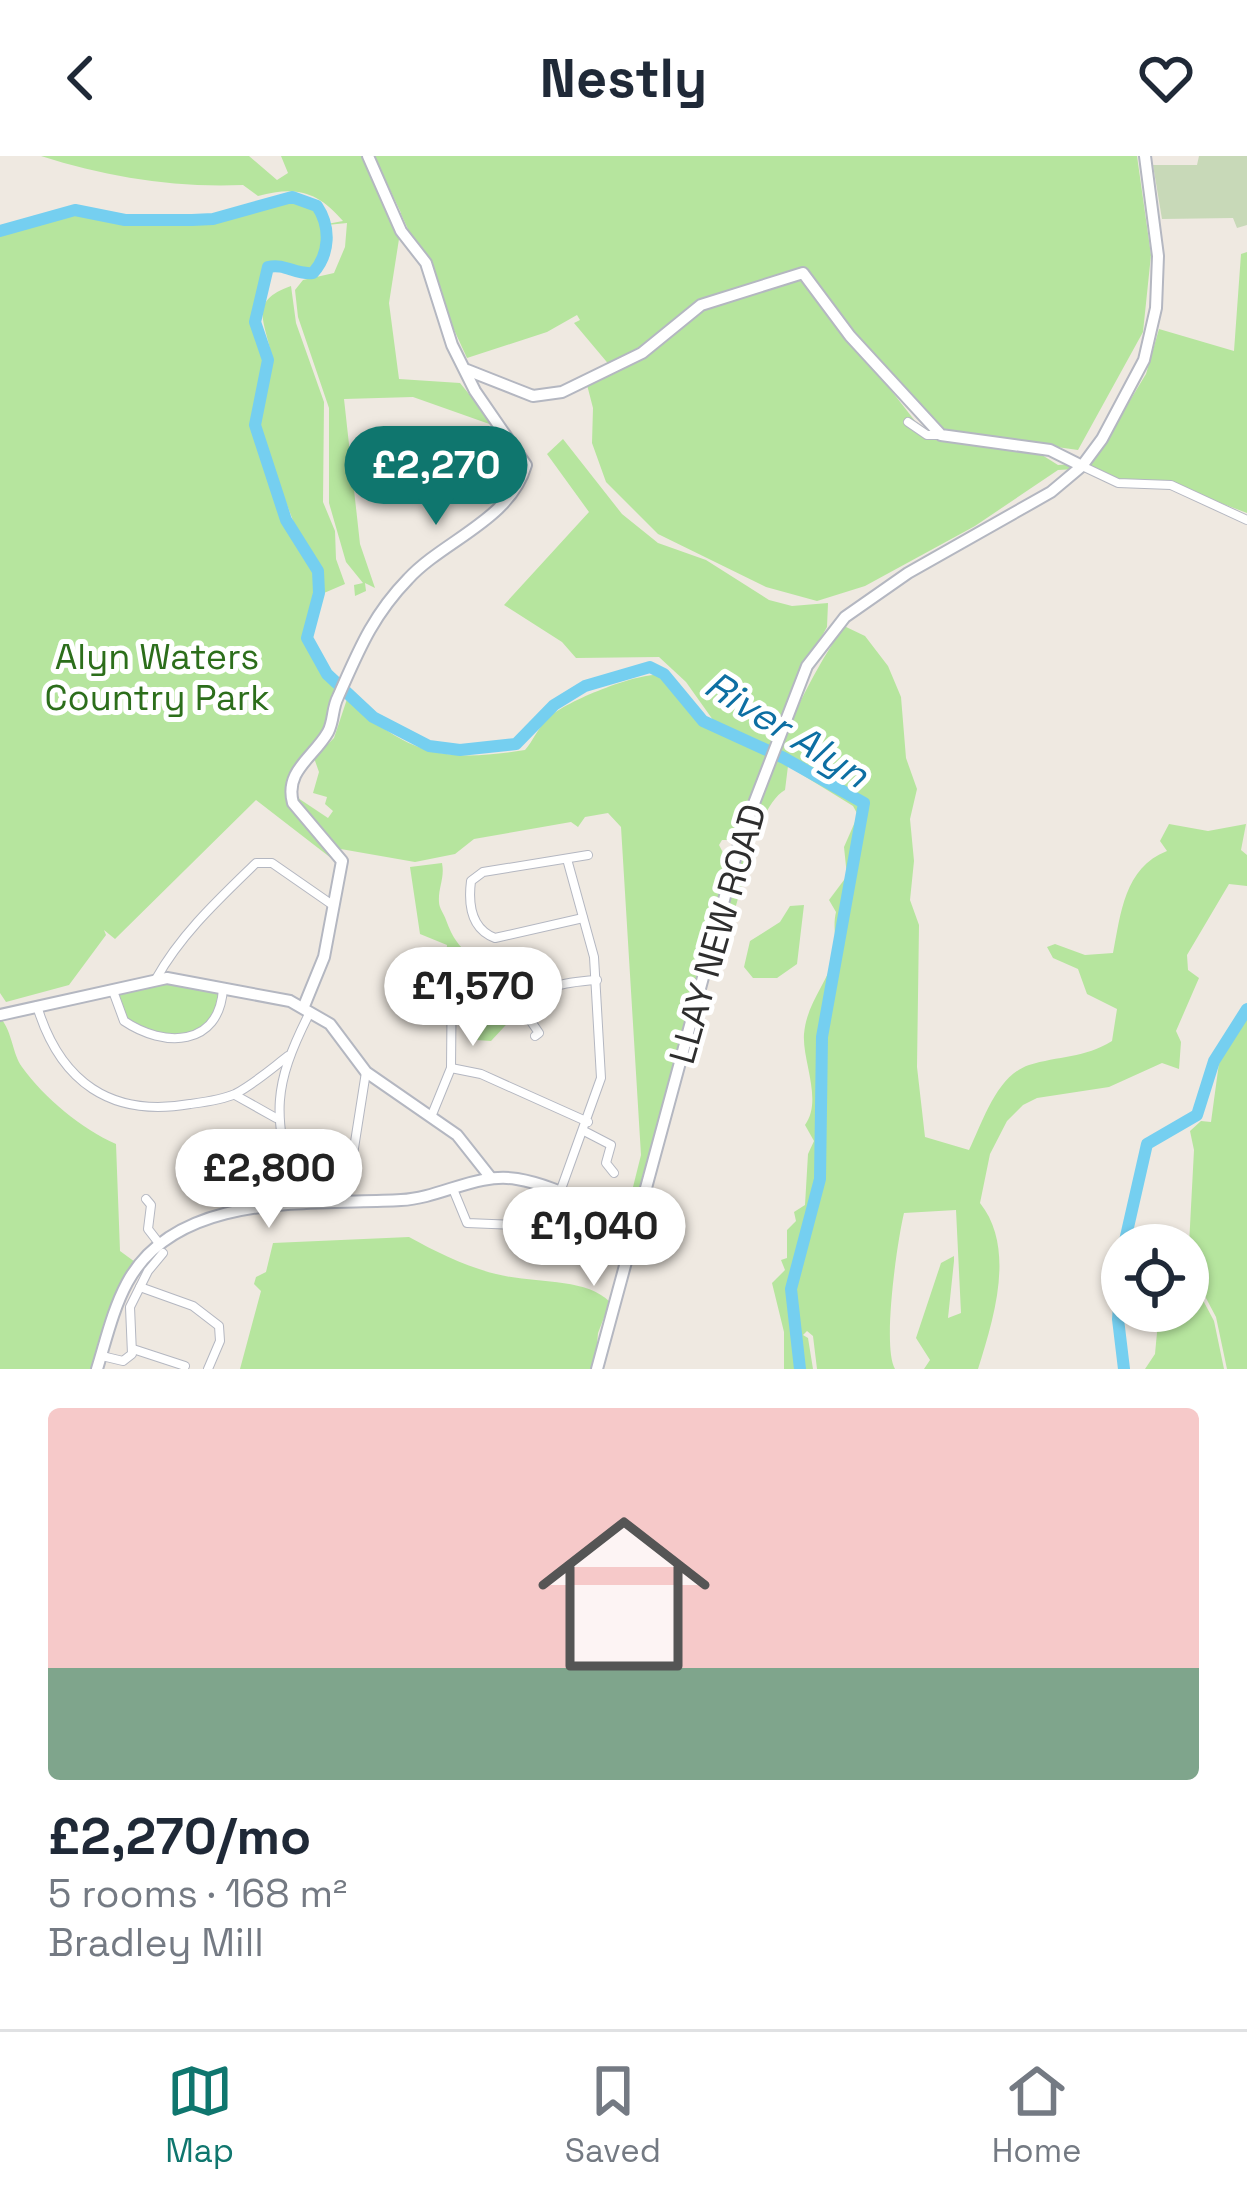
<!DOCTYPE html>
<html lang="en">
<head>
<meta charset="utf-8">
<style>
	body { margin:0; font-family:"Space Grotesk",sans-serif; background:#f6f6f7; color:#1f2937; height:100vh; display:flex; flex-direction:column; font-size:45px; white-space:nowrap }
	* { box-sizing:border-box; margin:0 }
	p { font-size:39px; color:#747a83 }
	.icon { flex:none; width:66px; height:66px; fill:none; stroke:currentColor; stroke-width:2; stroke-linecap:round; stroke-linejoin:round }
	.map { position:relative; height:1213px; overflow:hidden }
	.details { display:flex; flex-direction:column; background:#fff; flex:1 }
	.details>* { flex:none }
	.controls { position:absolute; left:1101px; top:1068px; display:grid; gap:24px }
	.controls a { display:grid; place-items:center; width:108px; height:108px; border-radius:50%; background:#fff; box-shadow:0 3px 9px #0004; font-size:60px }
	.price { position:absolute; translate:-50% -102px; padding:0 27px; border-radius:42px; background:#fff; color:#222; font-size:39px; line-height:78px; filter:drop-shadow(0 3px 6px #0008) }
	.price::after { content:''; position:absolute; left:50%; top:72px; width:36px; height:27px; margin-left:-18px; background:inherit; clip-path:polygon(0 0,100% 0,50% 100%) }
	.price.current { background:#0f766e; color:#fff }
	ul { padding:0; list-style:none }
	li { display:grid; align-content:center; gap:24px; height:636px; padding:0 48px }
	li span { display:grid; place-items:center; height:372px; border-radius:12px; color:#555 }
	li>.icon { margin-inline-start:auto }
	span .icon { width:216px; height:216px; fill:#fffc; stroke-width:1 }
	li b { font-size:51px }
	header { display:flex; justify-content:space-between; align-items:center; height:156px; padding:0 48px; background:#fff; font-size:54px; font-weight:700 }
	.tab-bar { display:flex; justify-content:space-around; align-items:center; height:168px; border-top:3px solid #e0e1e3; background:#fff; font-size:33px; color:#747a83 }
	.tab-bar a { display:grid; justify-items:center; gap:6px }
	.tab-bar .current { color:#0f766e }
	.map>svg:first-child { display:block }
	.green { fill:#b6e59e }
	.cemetery { fill:#c8d9b8 }
	.lines { fill:none; stroke-linecap:round; stroke-linejoin:round }
	.river { stroke:#75cff0; stroke-width:12 }
	.street-casing { stroke:#b4b7c1; stroke-width:10 }
	.secondary-casing { stroke:#b4b7c1; stroke-width:14 }
	.street { stroke:#fff; stroke-width:8 }
	.secondary { stroke:#fff; stroke-width:10 }
	.labels { text-anchor:middle; dominant-baseline:central; stroke-width:10; stroke-linejoin:round; paint-order:stroke }
	.park-label { font-size:36px; fill:#2c6e1b; stroke:#fff }
	.street-label { font-size:36px; fill:#2e2e2e; stroke:#fff }
	.water-label { font-size:39px; font-style:italic; fill:#0d6fa3; stroke:#fff }
</style>
</head>
<body>
<header><svg class="icon" aria-label="back" viewBox="0 0 24 24"><path d="M15 5l-7 7 7 7"/></svg>Nestly<svg class="icon" aria-label="heart" viewBox="0 0 24 24"><path d="M12 20l-8-8c-3-5 5-10 8-4 3-6 11-1 8 4z"/></svg></header>
<div class="map">
<svg width="1247" height="1213" viewBox="0 0 1247 1213">
	<rect width="100%" height="100%" fill="#efe9e1"/>
	<g class="green">
		<path d="M41,0H249L277,24L288,17L281,0H364L388,60L401,57L374,0H1137L1151,99L1143,176L1078,294L942,275L802,120L929,283L1042,299L1058,309L1092,307L1146,218L1159,173L1234,195L1241,98L1247,96V357L1170,328L1118,325L1093,312L1058,314L975,370L865,430L817,445L766,431L658,378L606,326L592,287L593,252L586,225L611,211L574,167L580,164L577,159L547,176L467,202L401,58L388,61L399,83L389,147L399,223L460,227L495,270L413,241L344,243L360,388L375,432L365,427L366,435L355,440L354,429L363,427L346,406L329,347V252L298,161L295,134L303,124L334,117L345,91L347,67L327,69L326,97L313,117L268,111L255,166L268,204L255,269L286,364L318,415L319,437L307,482L341,534C328,577 302,596 286,636L293,646L295,640L328,662L333,655L325,648L327,641L313,637L319,616L314,602L334,582L347,543C410,599 443,607 525,594C533,585 538,572 547,563C563,546 636,517 658,519L704,570L766,599L735,684H722L719,689L729,708L640,1033L627,1055L641,999L621,671L608,657L585,661L578,671L571,666L474,683L455,698L415,706L335,692L331,702L256,644L115,783L104,774L106,779L69,829L6,846L0,837V75L75,54L125,64H191L213,63L292,41L317,50L327,68L343,65C317,35 296,30 258,40L243,29C173,32 107,21 41,0Z"/>
		<path d="M291,130L296,167L324,246L323,346L335,375L336,403L345,428L324,437C323,412 311,399 299,378C293,368 263,283 261,272C257,246 275,223 271,198C265,165 248,145 291,130Z"/>
		<path d="M563,283L622,358L658,387L706,404L769,444L792,450L828,447L827,471L793,532L770,590L713,564L686,526L659,501L576,502L562,486L504,449L589,356L547,298Z"/>
		<path d="M844,470L865,480L888,510L901,541L906,602L917,633L910,663L914,705L910,744L919,769L917,911L925,981L969,994C983,966 996,920 1029,909C1058,900 1085,902 1112,885L1117,853L1087,838L1078,813L1053,802L1047,791L1055,788L1085,799L1113,797C1121,757 1124,712 1167,695L1160,685L1169,668L1208,675L1246,668L1241,694L1247,699V730L1229,728L1187,799L1188,814L1199,822L1176,875L1181,886L1179,913L1162,907L1109,931L1037,942L1023,949L1007,965L990,998L980,1047C1016,1092 994,1162 978,1213H924L930,1204L916,1182L941,1107L954,1100V1105L948,1162L961,1157L956,1054L904,1057C897,1086 882,1191 895,1213H817L813,1180L807,1175L803,1179L808,1182L813,1213H784V1176L772,1127L785,1114L781,1104L787,1102V1074L796,1065L794,1056L805,1049L808,998L814,985L805,969C823,944 802,905 804,878C807,846 826,830 834,801C838,785 832,773 836,756L829,744L847,720L844,691L858,659L853,650L788,610L785,634C754,652 743,740 727,776L718,773C748,668 782,562 844,470Z"/>
		<path d="M442,707C445,722 438,732 439,746C439,752 444,758 446,764C459,800 476,805 512,807L517,822L501,838L516,858L491,885L476,884L478,807L446,802L447,789L420,778L410,711Z"/>
		<path d="M804,749L797,808L777,822H753L744,811L750,785L780,766L790,750Z"/>
		<path d="M156,823L223,833L208,871C170,888 160,884 124,865L113,834Z"/>
		<path d="M1247,849V1213H1227L1216,1161L1188,1108L1194,994L1190,975L1201,965L1211,966L1219,907Z"/>
		<path d="M0,861C13,877 12,897 22,911C44,942 82,973 116,988L120,1095L135,1106L114,1145L92,1213H0Z"/>
		<path d="M409,1081C436,1096 467,1111 496,1118C534,1128 585,1121 610,1146L598,1177L595,1213H240L261,1135L254,1128L256,1121L266,1116L273,1087Z"/>
		<path d="M1188,1116L1214,1165L1224,1213H1145L1155,1198L1159,1155H1188V1132L1195,1131Z"/>
	</g>
	<path class="cemetery" d="M1199,0H1247V69L1237,72L1233,62L1162,63L1153,9H1197Z"/>
	<g class="lines">
		<g class="river">
			<path d="M0,75L75,54L125,64H192L213,63L292,41L317,50C331,71 330,98 313,117C295,119 285,107 268,111L255,166L268,204L255,269L286,364L318,415L319,437L307,482L327,518L373,561L429,590L460,594L516,588L554,549L585,530L650,511L664,518L703,565L784,602L864,647L822,881L820,1023L791,1133L800,1213"/>
			<path d="M1124,1089L1147,988L1197,959L1214,905L1247,853"/>
			<path d="M1122,1111L1118,1163L1124,1213"/>
		</g>
		<defs>
			<g id="street">
				<path d="M908,266L927,279H938"/>
				<path d="M1082,310L1118,327L1171,329L1247,364"/>
				<path d="M583,762L495,782C471,773 468,749 471,725L483,716L588,699"/>
				<path d="M156,823C181,778 219,743 256,707H272L334,750"/>
				<path d="M113,835L124,865C164,892 219,891 223,833"/>
				<path d="M394,846V823L399,814L452,813"/>
				<path d="M37,850C60,926 111,962 190,948C205,946 222,944 235,938C254,928 271,913 288,900"/>
				<path d="M535,880L539,877L528,861C535,828 568,826 597,824"/>
				<path d="M451,912L481,918L588,966"/>
				<path d="M235,939L276,962"/>
				<path d="M431,961L451,912L452,808"/>
				<path d="M584,975L611,989L606,1007L614,1017"/>
				<path d="M453,1033L467,1067L515,1069"/>
				<path d="M560,1036L601,922L594,801L567,703"/>
				<path d="M146,1043L151,1049L148,1073L158,1086"/>
				<path d="M346,1043L366,916"/>
				<path d="M295,1047C276,959 268,939 310,856"/>
				<path d="M140,1131L193,1150L219,1170L220,1185L208,1213"/>
				<path d="M133,1193L185,1210"/>
				<path d="M102,1200L123,1205L132,1198L130,1151L148,1115L163,1097"/>
			</g>
			<g id="secondary">
				<path d="M467,214L533,240L562,236L642,197L701,149L803,117L850,180L941,279L1050,294L1082,310"/>
				<path d="M304,850L324,801L342,705L293,647C284,615 314,601 328,576C334,565 332,552 338,541C358,496 372,460 408,423C444,384 510,364 526,309L475,235L452,189L426,107L401,75L368,0"/>
				<path d="M0,859L167,822L290,845L330,868L366,916L457,979L491,1022"/>
				<path d="M97,1213C106,1184 113,1153 127,1127C177,1034 313,1049 401,1044C441,1042 477,1016 517,1023C559,1030 597,1055 638,1066"/>
				<path d="M597,1213L741,681L807,510L845,461L908,417L1051,336L1082,310L1102,283L1144,204L1156,152L1158,100L1145,0"/>
			</g>
		</defs>
		<use href="#street" class="street-casing"/>
		<use href="#secondary" class="secondary-casing"/>
		<use href="#street" class="street"/>
		<use href="#secondary" class="secondary"/>
	</g>
	<g class="labels">
		<g class="park-label">
			<text x="157" y="501">Alyn Waters<tspan x="157" dy="41">Country Park</tspan></text>
		</g>
		<g class="street-label">
			<text transform="translate(718 778) rotate(-74)">LLAY NEW ROAD</text>
		</g>
		<g class="water-label">
			<text transform="translate(787 573) rotate(32)">River Alyn</text>
		</g>
	</g>
</svg>
<div class="controls">
<a><svg class="icon" aria-label="locate" viewBox="0 0 24 24"><circle cx="12" cy="12" r="6"/><path d="M12 2v4M12 18v4M2 12h4M18 12h4"/></svg></a>
</div>
<b class="price current" style="left:436px;top:372px">£2,270</b>
<b class="price" style="left:473px;top:893px">£1,570</b>
<b class="price" style="left:269px;top:1075px">£2,800</b>
<b class="price" style="left:594px;top:1133px">£1,040</b>
</div>
<section class="details">
<ul>
<li><span style="background:linear-gradient(#f6c9c9 70%,#7fa58c 0)"><svg class="icon" aria-label="home" viewBox="0 0 24 24"><path d="M3 11l9-7 9 7M6 9v11h12V9"/></svg></span><div><b>£2,270/mo</b><p>5 rooms · 168 m²</p><p>Bradley Mill</p></div></li>
</ul>
</section>
<nav class="tab-bar">
<a class="current"><svg class="icon" aria-label="map" viewBox="0 0 24 24"><path d="M3 6l6-2 6 2 6-2v14l-6 2-6-2-6 2zM9 4v14M15 6v14"/></svg>Map</a>
<a><svg class="icon" aria-label="saved" viewBox="0 0 24 24"><path d="M7 4h10v16l-5-4-5 4z"/></svg>Saved</a>
<a><svg class="icon" aria-label="home" viewBox="0 0 24 24"><path d="M3 11l9-7 9 7M6 9v11h12V9"/></svg>Home</a>
</nav>
</body>
</html>
